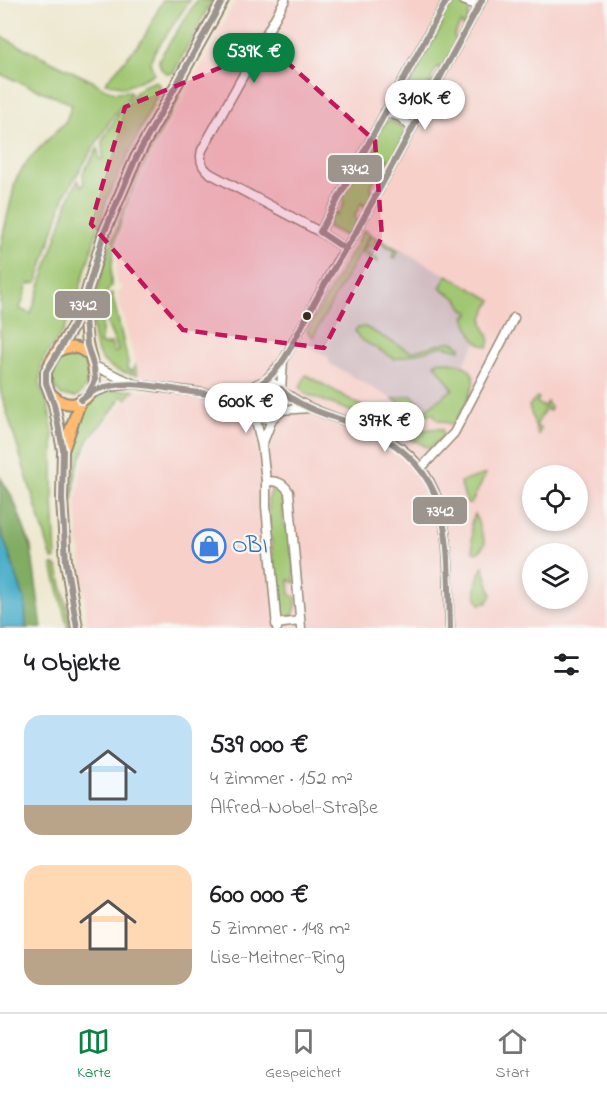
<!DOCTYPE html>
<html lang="de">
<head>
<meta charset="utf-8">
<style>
	body { margin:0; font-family:"Indie Flower",sans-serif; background:#f6f6f6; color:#202124; height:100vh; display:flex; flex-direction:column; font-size:22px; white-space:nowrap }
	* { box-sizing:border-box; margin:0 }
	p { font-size:20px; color:#757577 }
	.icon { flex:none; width:33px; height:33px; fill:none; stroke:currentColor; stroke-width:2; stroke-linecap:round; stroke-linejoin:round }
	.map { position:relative; height:628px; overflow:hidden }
	.sheet { display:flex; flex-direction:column; background:#fff; flex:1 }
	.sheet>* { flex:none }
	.controls { position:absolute; left:522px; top:465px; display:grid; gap:12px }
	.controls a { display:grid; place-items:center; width:66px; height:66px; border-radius:50%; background:#fff; box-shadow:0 3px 9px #0003; font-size:30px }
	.price { position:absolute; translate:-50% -51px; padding:0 14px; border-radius:21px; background:#fff; color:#222; font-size:20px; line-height:39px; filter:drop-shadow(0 2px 3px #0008) }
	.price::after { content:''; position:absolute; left:50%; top:36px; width:18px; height:14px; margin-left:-9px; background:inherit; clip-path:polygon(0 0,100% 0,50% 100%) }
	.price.current { background:#0b8043; color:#fff }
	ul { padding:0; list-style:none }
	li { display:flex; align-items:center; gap:18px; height:150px; padding:0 24px }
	li span { display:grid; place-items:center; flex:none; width:168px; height:120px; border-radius:18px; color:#555 }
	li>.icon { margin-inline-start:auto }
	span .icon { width:72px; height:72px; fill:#fffc; stroke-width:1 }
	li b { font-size:26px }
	h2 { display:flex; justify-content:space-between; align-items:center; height:72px; padding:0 24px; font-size:26px }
	.tabs { display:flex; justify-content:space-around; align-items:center; height:84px; border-top:2px solid #e0e0e0; background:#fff; font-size:16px; color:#757577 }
	.tabs a { display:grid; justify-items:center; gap:3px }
	.tabs .current { color:#0b8043 }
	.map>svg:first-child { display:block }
	.built { fill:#f7d0ca; fill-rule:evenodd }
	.industrial { fill:#d2bec2 }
	.green { fill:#a1c772; stroke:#6e7848; stroke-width:1.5 }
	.forest { fill:#80ac64; stroke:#5e6b41; stroke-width:1.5 }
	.water { fill:#4aaec9; stroke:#426c74; stroke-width:1.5 }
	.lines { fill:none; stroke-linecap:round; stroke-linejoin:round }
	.minor-casing { stroke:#948976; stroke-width:11 }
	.major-casing { stroke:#948976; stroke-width:14 }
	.minor { stroke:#fff; stroke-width:8 }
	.major { stroke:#febb71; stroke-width:10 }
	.bus-1-casing { stroke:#f6f6f2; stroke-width:10 }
	.bus-1 { stroke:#9d948e; stroke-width:6 }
	.marked { fill:#c2185b; fill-opacity:0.2; stroke:#c2185b; stroke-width:4.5; stroke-dasharray:12 8; stroke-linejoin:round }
	.bus-dot { fill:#3b2a1e; stroke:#f6f6f2; stroke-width:2 }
	.labels { text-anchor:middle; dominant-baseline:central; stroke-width:4.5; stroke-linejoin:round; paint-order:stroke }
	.shop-label { font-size:24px; fill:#366cbe; stroke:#f6f6f2; text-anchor:start }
	.line-badge { stroke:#f6f6f2; stroke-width:2 }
	.badge-label { font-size:16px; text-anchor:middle; font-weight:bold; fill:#fff }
</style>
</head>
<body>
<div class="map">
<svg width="607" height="628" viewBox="0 0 607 628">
	<rect width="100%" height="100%" fill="#f6f6f2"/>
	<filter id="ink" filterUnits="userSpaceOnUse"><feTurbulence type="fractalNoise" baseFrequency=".0167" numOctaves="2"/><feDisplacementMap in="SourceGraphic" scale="12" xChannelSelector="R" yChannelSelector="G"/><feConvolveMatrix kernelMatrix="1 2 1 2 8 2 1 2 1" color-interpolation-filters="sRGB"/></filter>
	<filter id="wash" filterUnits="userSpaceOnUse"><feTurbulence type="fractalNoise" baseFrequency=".008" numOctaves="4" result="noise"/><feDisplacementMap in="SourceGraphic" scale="24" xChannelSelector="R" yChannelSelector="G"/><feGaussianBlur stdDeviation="1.35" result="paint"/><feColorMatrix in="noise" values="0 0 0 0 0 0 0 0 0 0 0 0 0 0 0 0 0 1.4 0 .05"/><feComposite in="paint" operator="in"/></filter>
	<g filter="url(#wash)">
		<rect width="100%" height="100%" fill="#ede8cf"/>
		<path class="built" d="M236,0H607V628H88L76,510L80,471L92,441L102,428L134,390L153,391L154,380L138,375L117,293L123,289L122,286L117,284L116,255L120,236L131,203L158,145ZM532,476H578V520H532ZM532,554H578V598H532Z"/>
		<path class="industrial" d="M370,233L492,300L483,319L484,327L488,334L482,345L477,342L465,361L463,364L469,367L445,409L423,416L330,364L328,357L308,346Z"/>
		<g class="green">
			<path d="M163,0H190L154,53L150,62L154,74L126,87L105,83L143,39Z"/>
			<path d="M197,0H212L174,72C165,77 159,68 159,59Z"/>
			<path d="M453,0L470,8L468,19L464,28L461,23L454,35L457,42L441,71L438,66L431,78L434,85L432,87L429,82L422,94L425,100L414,116L409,118L394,108L400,91L403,97L410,84L407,78L408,75L412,81L419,68L416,62L423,48L426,54L433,41L430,35L432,32L435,38L442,25L439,19Z"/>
			<path d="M0,36L96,83C107,92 116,93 130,91L131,94L113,116L65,194L37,283L28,284L20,309L31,314L70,196L78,180L81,186L84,184L83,173L98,148L99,159H103L102,141L117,116L136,92L143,86L156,81L161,88L107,199L75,304L64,330L44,358L41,366L40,385L48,404L53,433V500L56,559H52L0,390V248L16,179L29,159L66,121L72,104L0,74Z"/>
			<path d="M178,96L179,97C148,156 110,218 111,286C94,307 107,321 100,343L106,345L111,343L114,352L118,351C115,335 91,307 112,293L128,362L127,369L132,371L135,365L137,375C125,373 109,370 101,358C67,309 152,145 178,96Z"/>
			<path d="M390,120C393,122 400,125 403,128C409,134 394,157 390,164L387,158L380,171L383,177L382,179L378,174L371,187L374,193L366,209L362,203L355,216L358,222L349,235L345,236L328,227L327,223L334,210L337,216L344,203L341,197L358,167L362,172L368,159L365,153L367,150L371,156L377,143L374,137C378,131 383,122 390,120Z"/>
			<path d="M364,230L370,233L313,337L307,331Z"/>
			<path d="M371,235L399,250L394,258L392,257L395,251L376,240L372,247L367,245L364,250L377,258L378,262L361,254Z"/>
			<path d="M447,275L492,300C490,305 484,312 483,318C481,330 494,336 488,347C472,343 470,330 465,316L469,314L468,311H465L458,299L440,288Z"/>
			<path d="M365,327L411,352L447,342H453L461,347L460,350L444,346L395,359L360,339L355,331L357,328Z"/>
			<path d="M65,351C69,351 72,351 76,352C96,356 91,388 76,397L62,396C46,382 49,364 65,351Z"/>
			<path d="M443,361C492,366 471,392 455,422L450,424L436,419L433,413L423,416L393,399L412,395L425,410L453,389L435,364L437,362Z"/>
			<path d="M306,375L414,435L417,430C426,431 434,427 442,429L444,437L429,448L379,422L306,394L300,387Z"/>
			<circle cx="265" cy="400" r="13"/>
			<path d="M111,390H134L126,399L122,396L119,401L116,402H119L89,439L76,470L73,501C71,468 70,399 111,390Z"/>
			<path d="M537,397L539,398L537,403L544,407L547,402L551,408L550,411L545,409L536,426L541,429L538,435L529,406Z"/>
			<path d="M486,474L471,504H467L460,482Z"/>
			<path d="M273,487H280L285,492L287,499L282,496V507L288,511V513L282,511L284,525L290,529L295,583L289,580L290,594L296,598V607L293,615L285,617L281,615L277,605L268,500Z"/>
			<path d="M475,514L485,543L480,551L476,553L473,551L471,523Z"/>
			<path d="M52,565H55L58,569L72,628H68Z"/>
			<path d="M483,566L492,595L487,603L480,604C472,592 477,578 483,566Z"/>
		</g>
		<path class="forest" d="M0,477L13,498L31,547L42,628H26L25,601L0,528Z"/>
		<path class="water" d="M0,528L25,601L26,628H0Z"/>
	</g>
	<g filter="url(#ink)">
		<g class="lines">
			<defs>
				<g id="minor">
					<path d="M285,0L202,150C199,161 202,168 211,174L320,232L344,248"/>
					<path d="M463,0L479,6"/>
					<path d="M385,112L400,117L412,128"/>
					<path d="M320,232L447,0"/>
					<path d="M94,366L134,384L219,395L248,406"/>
					<path d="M265,381L283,361L336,263L355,234L482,0"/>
					<path d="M281,389L283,361"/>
					<path d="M283,392C292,397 301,404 311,408C333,418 357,424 379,435C458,473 446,554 450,628"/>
					<path d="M90,394L109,387L132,384"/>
					<path d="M219,395C229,393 238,392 247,390C252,388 254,385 259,383C271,378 284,387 284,400C284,430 234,421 251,389"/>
					<path d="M281,410L309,408"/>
					<path d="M255,416L262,446L266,481"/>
					<path d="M262,445L273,417"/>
					<path d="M422,467L454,433L514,318"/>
					<path d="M276,624L300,621"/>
					<path d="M277,628L266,506V481C276,481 283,482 289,492L301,628"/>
				</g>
				<g id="major">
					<path d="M58,351C70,345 80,346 90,356"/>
					<path d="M51,394C58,401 66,406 76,403C108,393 90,363 87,342C85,330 85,318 84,305"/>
					<path d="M64,448L81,400"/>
					<path d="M77,628L66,562L62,499L63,450L54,404L46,383V372L51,361L72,328L84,302L104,233L136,158L223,0"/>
				</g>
			</defs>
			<use href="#minor" class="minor-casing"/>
			<use href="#major" class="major-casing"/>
			<use href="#minor" class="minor"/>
			<use href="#major" class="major"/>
			<defs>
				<g id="bus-1">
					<path d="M344,248L320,232L447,0"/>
					<path d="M281,389C295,406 330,416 351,423C456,462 447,533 450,628"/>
					<path d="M212,394L248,406L255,416C276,421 288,411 281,389"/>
					<path d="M81,400C86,397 91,392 96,390C149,368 219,418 267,379C285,364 295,338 306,318C322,289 337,261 355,234L482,0"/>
					<path d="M81,400L88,394L95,381L94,368L87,345L84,302"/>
					<path d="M77,628L66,562L62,499L63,450L54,404L46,383V372L72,328L84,302L104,233L136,158L223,0"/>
				</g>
			</defs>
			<use href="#bus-1" class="bus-1-casing"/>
			<use href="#bus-1" class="bus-1"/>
		</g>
	</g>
	<path class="marked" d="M270,47L375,141L382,237L324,348L183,330L91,224L125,107Z"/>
	<defs>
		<symbol id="shop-ring" viewBox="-11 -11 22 22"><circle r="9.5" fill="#f6f6f2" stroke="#3f7fe0" stroke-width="1.5"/><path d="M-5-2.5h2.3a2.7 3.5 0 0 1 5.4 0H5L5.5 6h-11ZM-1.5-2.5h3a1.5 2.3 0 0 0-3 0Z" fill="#3f7fe0"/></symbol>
	</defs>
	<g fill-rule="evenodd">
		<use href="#shop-ring" x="190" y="527" width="38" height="38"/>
	</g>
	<circle class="bus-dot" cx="307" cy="316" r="5"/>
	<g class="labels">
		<g class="shop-label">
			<text x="232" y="546">OBI</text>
		</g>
	</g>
	<g class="line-badge">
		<rect x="327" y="154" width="56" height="29" rx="6" fill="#9d948e"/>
		<rect x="54" y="290" width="57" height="29" rx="6" fill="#9d948e"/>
		<rect x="412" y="496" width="56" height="29" rx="6" fill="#9d948e"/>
	</g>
	<g class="badge-label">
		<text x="355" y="174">7342</text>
		<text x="83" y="310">7342</text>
		<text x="440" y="516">7342</text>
	</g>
</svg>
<div class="controls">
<a><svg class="icon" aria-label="locate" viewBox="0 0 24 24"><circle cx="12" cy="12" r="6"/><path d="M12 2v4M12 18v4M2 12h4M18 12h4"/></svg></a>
<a><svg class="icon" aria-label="layers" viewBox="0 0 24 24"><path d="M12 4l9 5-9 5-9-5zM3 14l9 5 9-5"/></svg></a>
</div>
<b class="price current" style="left:254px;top:84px">539K €</b>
<b class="price" style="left:425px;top:131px">310K €</b>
<b class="price" style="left:246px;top:434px">600K €</b>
<b class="price" style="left:385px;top:453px">397K €</b>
</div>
<section class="sheet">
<h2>4 Objekte<svg class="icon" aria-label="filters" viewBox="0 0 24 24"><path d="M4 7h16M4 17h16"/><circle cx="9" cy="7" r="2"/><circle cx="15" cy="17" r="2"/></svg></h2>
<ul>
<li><span style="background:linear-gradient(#bfe0f5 75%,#b9a48a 0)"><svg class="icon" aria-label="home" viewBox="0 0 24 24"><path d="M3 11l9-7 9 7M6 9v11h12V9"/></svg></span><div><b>539 000 €</b><p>4 Zimmer · 152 m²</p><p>Alfred-Nobel-Straße</p></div></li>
<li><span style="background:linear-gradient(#ffd9b3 70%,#b9a48a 0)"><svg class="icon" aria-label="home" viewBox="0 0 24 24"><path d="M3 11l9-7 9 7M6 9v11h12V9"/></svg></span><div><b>600 000 €</b><p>5 Zimmer · 148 m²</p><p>Lise-Meitner-Ring</p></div></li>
</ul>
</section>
<nav class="tabs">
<a class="current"><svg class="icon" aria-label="map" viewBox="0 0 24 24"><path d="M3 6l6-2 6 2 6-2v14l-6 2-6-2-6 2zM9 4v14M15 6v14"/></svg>Karte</a>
<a><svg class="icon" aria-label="saved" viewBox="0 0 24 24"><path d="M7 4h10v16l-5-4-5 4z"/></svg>Gespeichert</a>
<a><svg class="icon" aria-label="home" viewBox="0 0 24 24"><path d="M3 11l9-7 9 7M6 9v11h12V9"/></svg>Start</a>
</nav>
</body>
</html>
